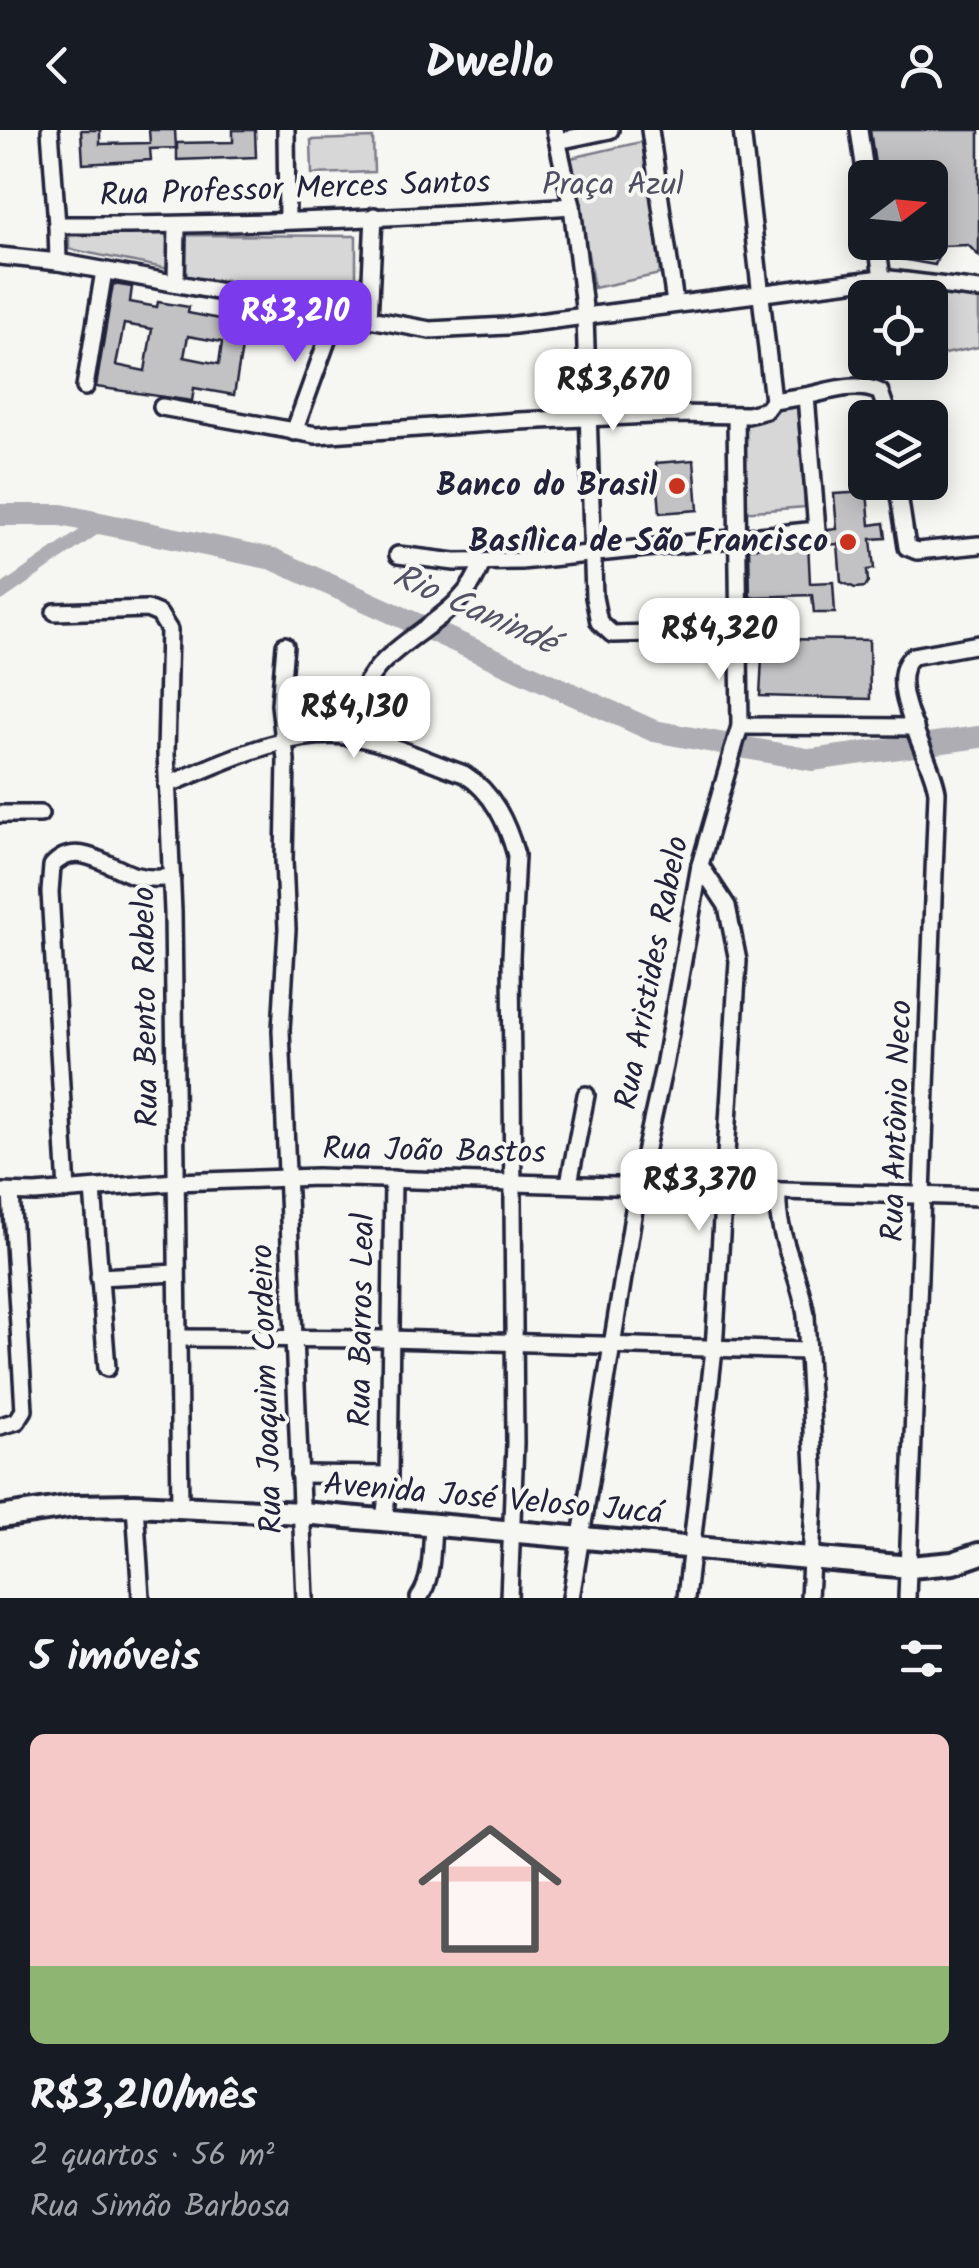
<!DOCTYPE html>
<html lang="pt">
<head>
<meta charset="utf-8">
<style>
	body { margin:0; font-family:Kalam,sans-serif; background:#242831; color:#f1f3f6; height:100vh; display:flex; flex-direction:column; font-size:38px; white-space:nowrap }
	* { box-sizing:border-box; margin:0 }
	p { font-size:32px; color:#9ea1a6 }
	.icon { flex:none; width:55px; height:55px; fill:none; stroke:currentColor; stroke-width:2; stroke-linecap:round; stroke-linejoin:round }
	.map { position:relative; height:1468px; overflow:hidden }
	.drawer { display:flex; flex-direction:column; background:#171b24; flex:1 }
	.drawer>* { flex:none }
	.needle { width:65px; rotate:74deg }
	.controls { position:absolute; left:848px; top:30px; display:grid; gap:20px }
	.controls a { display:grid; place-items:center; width:100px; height:100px; border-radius:15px; background:#171b24; box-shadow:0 5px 25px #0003; font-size:50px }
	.price { position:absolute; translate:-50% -85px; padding:0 22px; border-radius:20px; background:#fff; color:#222; font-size:32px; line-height:65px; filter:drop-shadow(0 2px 5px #0008) }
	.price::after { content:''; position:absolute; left:50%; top:60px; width:30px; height:22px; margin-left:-15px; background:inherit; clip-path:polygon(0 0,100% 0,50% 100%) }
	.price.on { background:#7c3aed; color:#fff }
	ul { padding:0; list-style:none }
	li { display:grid; align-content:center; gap:20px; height:530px; padding:0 30px }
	li span { display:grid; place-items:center; height:310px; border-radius:15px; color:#555 }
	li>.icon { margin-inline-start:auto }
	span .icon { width:180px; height:180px; fill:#fffc; stroke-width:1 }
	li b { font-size:42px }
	h2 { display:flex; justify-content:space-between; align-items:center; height:120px; padding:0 30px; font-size:42px }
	header { display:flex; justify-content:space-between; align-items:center; height:130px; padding:0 30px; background:#171b24; font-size:45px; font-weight:700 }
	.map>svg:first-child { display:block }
	.green { fill:#d7d7d7; stroke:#7c7c89; stroke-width:2.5 }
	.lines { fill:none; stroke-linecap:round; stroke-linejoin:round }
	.canal { stroke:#adadb3; stroke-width:14 }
	.river { stroke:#adadb3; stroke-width:22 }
	.building { fill:#c2c2c4; stroke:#22223b; stroke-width:2.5; fill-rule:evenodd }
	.minor-casing { stroke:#22223b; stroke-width:22 }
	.major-casing { stroke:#22223b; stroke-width:28 }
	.minor { stroke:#f6f6f2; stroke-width:15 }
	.major { stroke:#f6f6f2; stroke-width:20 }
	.poi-dot { fill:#c8321e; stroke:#f6f6f2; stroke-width:4 }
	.labels { text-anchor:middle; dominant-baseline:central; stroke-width:8; stroke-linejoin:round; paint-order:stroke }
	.park-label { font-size:32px; fill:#4f4f62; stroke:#f6f6f2 }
	.street-label { font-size:32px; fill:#22223b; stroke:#f6f6f2 }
	.poi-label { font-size:32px; font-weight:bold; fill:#22223b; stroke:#f6f6f2; text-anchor:end }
	.water-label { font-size:35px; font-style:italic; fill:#535365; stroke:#f6f6f2 }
</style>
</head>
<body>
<header><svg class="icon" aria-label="back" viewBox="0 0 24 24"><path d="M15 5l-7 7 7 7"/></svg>Dwello<svg class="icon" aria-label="person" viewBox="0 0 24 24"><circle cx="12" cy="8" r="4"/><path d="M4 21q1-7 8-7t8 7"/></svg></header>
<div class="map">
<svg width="979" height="1468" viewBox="0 0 979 1468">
	<rect width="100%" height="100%" fill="#f6f6f2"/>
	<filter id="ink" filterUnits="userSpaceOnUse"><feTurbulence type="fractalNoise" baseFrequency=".01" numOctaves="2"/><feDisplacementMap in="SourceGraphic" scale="20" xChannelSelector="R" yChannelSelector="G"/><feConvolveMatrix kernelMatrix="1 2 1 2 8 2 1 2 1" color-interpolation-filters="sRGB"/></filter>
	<g filter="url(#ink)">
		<g class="green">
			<path d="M373,8L374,42L312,44L311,10Z"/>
			<path d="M645,11L660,144L594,158L571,28Z"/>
			<path d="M172,102L169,139L69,119V106Z"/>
			<path d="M186,105L356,106V164L186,147Z"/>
			<path d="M883,151L979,163V217L930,227V168L885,167Z"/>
			<path d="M797,275L805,377L740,382L732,280Z"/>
		</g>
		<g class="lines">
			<path class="canal" d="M0,464L102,393"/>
			<path class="river" d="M0,385H61L273,429L654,601L812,630L979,607"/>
		</g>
		<g class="building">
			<path d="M81,0H100V14L150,13L149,0H175L176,18L150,19L151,30L83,34Z"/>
			<path d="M233,0H255L256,27L177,30V13L233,12Z"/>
			<path d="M870,0H979V126L968,115L942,116L935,135L890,127L888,112H930V48H877Z"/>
			<path d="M113,154L132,157L130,172L157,177L158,172L189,177L188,183L246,194L234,265L194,258L192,271L96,257ZM124,194L152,199L145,241L116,235ZM188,206L222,212L219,234L184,227Z"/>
			<path d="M694,330L698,380L660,383L656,333Z"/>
			<path d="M867,362L870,395L884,393L886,408L871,409L874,439L867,440L868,452L865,457L855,458L841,452L838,414L825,415L824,408L828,400L837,399L834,364Z"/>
			<path d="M808,412L810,453L833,452L835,483H814L812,465L750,467L749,418Z"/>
			<path d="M763,509L869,510L870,569L760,566Z"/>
		</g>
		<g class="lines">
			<defs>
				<g id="minor">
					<path d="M50,0L57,95"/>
					<path d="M286,0L287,90"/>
					<path d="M555,0L572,76L585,186L594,467L599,492L612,504L738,501"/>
					<path d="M650,0L675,173"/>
					<path d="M742,0L773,271"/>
					<path d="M859,0L866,48"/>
					<path d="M558,11L610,0"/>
					<path d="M877,112L882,148"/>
					<path d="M0,126L58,132L430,200L507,196L882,148L979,160"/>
					<path d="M58,132L57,95C228,96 401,88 572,76"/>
					<path d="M176,153L177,96"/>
					<path d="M369,190L374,86"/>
					<path d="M85,257L104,141"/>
					<path d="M162,277L316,305L519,291L673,284L748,285L766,280L773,271L806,266"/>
					<path d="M294,302L337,183"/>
					<path d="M897,352L907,417L917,421L979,415"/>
					<path d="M398,425L455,432L521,431L817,400L806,266C830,261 856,251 880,262L889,288"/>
					<path d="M55,482L147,479L159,484L169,500L166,623L173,782L180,1377"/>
					<path d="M285,515L280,574L286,630L284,730L287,799L281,900L305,1468"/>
					<path d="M740,596L915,597"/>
					<path d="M348,607C354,581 361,556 379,536C413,499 467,482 482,432"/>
					<path d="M167,655C222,633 285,600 346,606C385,610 426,631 464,644C493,662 507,693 516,725L511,827L515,1313L509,1468"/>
					<path d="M0,684H40"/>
					<path d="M569,1053L586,965"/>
					<path d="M93,1059L107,1238"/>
					<path d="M67,1061L50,762L52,736C76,709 107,736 133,745C147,749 158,749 172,747"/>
					<path d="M778,1061C775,1106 800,1142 806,1186L815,1357L809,1468"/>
					<path d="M0,1062L35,1063L176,1052L317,1047L979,1067"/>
					<path d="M99,1147L176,1143"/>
					<path d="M179,1208L389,1209L807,1221"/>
					<path d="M0,1296L17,1291L24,1280L11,1063"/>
					<path d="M299,1344L389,1345"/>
					<path d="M135,1375L141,1468"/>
					<path d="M384,1392L389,1345L393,1049"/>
					<path d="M419,1468C433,1448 431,1420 433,1396"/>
					<path d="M571,1468L638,1055L664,936L700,735L740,596L736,286"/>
					<path d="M686,1468L714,1219L738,831L727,776L700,735"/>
					<path d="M907,1468L937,662C933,628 881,550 913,526L979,514"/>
				</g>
				<path id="major" d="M0,1387L74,1376L135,1375L302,1383L910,1437L953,1433L979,1424"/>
			</defs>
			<use href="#minor" class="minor-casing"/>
			<use href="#major" class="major-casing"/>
			<use href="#minor" class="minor"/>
			<use href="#major" class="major"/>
		</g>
	</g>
	<g class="poi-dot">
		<circle cx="677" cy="356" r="10"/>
		<circle cx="848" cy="412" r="10"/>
	</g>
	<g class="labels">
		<g class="park-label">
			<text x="613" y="55">Praça Azul</text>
		</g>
		<g class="street-label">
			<text transform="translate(295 60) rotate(-2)">Rua Professor Merces Santos</text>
			<text transform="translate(653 843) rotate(-79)">Rua Aristides Rabelo</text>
			<text transform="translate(147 877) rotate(-91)">Rua Bento Rabelo</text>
			<text transform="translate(898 991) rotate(-88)">Rua Antônio Neco</text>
			<text transform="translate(434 1022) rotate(1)">Rua João Bastos</text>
			<text transform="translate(363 1190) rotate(-89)">Rua Barros Leal</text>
			<text transform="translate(268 1259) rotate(-92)">Rua Joaquim Cordeiro</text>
			<text transform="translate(493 1370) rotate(5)">Avenida José Veloso Jucá</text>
		</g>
		<g class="poi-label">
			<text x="657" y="356">Banco do Brasil</text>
			<text x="828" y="412">Basílica de São Francisco</text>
		</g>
		<g class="water-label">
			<text transform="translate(474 481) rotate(24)">Rio Canindé</text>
		</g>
	</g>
</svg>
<div class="controls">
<a><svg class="needle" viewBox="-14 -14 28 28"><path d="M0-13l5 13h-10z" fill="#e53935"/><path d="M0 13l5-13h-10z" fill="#9ea1a6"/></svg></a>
<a><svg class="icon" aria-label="locate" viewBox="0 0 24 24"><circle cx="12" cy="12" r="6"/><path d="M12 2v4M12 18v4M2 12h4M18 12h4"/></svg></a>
<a><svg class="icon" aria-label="layers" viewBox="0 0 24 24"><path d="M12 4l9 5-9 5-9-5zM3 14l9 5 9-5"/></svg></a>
</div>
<b class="price on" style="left:295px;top:235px">R$3,210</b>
<b class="price" style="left:613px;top:304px">R$3,670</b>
<b class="price" style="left:719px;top:553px">R$4,320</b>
<b class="price" style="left:354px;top:631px">R$4,130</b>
<b class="price" style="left:699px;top:1104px">R$3,370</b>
</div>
<section class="drawer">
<h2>5 imóveis<svg class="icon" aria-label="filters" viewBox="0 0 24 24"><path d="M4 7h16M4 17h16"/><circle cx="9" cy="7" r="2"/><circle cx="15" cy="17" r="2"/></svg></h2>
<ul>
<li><span style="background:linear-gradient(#f6c9c9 75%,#8fb573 0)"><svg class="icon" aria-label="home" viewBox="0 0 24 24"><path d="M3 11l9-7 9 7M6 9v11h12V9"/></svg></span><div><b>R$3,210/mês</b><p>2 quartos · 56 m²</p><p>Rua Simão Barbosa</p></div></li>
</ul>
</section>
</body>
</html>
